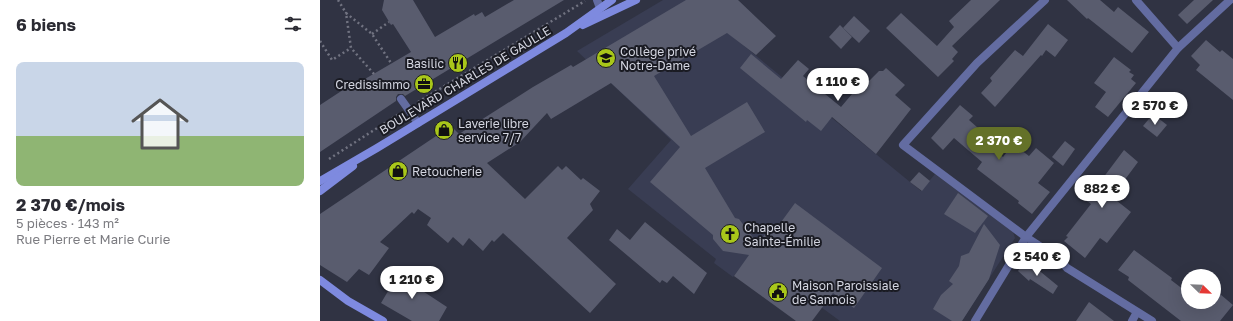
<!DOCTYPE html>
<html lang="fr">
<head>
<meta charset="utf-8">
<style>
	body { margin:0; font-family:"Golos Text",sans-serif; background:#f2f2f3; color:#2b2b33; height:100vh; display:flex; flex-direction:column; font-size:15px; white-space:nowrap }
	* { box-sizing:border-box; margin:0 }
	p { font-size:13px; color:#7c7c81 }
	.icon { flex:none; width:22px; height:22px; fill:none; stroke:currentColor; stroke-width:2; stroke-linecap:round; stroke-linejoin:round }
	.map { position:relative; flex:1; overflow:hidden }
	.side { display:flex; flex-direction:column; background:#fff; width:320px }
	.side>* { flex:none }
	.needle { width:26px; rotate:113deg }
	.buttons { position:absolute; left:861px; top:269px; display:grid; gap:8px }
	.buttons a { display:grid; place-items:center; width:40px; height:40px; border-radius:50%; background:#fff; box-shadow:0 4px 16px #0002; font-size:20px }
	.price { position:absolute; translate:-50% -34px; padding:0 9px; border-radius:14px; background:#fff; color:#222; font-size:13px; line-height:26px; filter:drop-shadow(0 1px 2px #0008) }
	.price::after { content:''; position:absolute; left:50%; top:24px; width:12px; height:9px; margin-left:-6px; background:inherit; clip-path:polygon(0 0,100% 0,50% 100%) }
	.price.current { background:#647128; color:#fff }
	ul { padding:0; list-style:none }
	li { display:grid; align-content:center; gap:8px; height:212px; padding:0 16px }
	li+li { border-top:1px solid #e1e1e2 }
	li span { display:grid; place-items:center; height:124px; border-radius:8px; color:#555 }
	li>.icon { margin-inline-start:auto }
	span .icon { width:72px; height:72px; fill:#fffc; stroke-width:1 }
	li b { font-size:17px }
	h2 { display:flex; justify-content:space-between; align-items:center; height:48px; padding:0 16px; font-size:17px }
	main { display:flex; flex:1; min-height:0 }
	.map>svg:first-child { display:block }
	.built { fill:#393d53 }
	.building { fill:#595c6e }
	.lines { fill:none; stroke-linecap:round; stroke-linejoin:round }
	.path { stroke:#717381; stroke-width:2.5; stroke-dasharray:2 3; stroke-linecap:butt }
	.lane { stroke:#636ca1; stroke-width:8 }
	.street { stroke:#636ca1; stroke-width:8 }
	.secondary { stroke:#7e8adf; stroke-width:8 }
	.labels { text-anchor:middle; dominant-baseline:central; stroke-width:4; stroke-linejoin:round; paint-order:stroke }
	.poi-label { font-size:12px; fill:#d5d7e2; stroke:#1a1b23; text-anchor:start }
	.street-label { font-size:12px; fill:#d5d7e2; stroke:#1a1b23 }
</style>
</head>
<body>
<main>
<section class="side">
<h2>6 biens<svg class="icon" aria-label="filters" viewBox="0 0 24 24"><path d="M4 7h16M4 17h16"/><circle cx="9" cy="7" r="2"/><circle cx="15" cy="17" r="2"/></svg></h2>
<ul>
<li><span style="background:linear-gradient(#c9d6e8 60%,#8fb573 0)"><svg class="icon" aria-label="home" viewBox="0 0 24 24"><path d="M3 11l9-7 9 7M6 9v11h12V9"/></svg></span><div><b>2 370 €/mois</b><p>5 pièces · 143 m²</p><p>Rue Pierre et Marie Curie</p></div></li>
</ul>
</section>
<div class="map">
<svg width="913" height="321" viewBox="0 0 913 321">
	<rect width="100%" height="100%" fill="#303343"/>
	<path class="built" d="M343,0H368L601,191L615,174L693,232L695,238L642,321H520L430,255L413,277L394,263L396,259L308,189L351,140L257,51Z"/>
	<g class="building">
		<path d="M64,0H93L115,37L154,14L155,16L162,12L165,17L194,0H244L85,96L83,94H78L76,97V101L0,152V105L32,84L33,86L91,52L73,24L71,25L62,10Z"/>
		<path d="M366,0H418L456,36L436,55L407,33L334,76L371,136L427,102L445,132L385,168L415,218L419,219L438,244L451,226L456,229L475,203L562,268L534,308L513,293L492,321H476L414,276L429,255L403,251L393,239V235L330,182L360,147L291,83L231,119L227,113L200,142L167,163L205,199L238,166L242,170L246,166L261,180L263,178L280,191L270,204L273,210L247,238L296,284L270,313L183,233L174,242L172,240L163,251L149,238L143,246L133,237L128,243L107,225L111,218L98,209L94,214L92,212L60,242L69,248L49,275L39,269L27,282L0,265V214L131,126L139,134L213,87L251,65L253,67Z"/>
		<path d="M651,0H680L632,46L638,52L632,59L634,61L618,77L566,28L581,13L617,46L634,27L629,21Z"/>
		<path d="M747,0H780L794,12L798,7L829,32L812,53L768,18L767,19Z"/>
		<path d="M874,0H893L867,24L858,15Z"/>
		<path d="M534,16L550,31L539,43L523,28Z"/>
		<path d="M728,24L748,40L735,57L726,50L722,56L721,55L675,107L661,93L672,81L670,78L695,50L703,56Z"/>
		<path d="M520,25L532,37L521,49L509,37Z"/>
		<path d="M886,40L900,52L902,50L913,59V100L876,70L880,65L871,56Z"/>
		<path d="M431,54L461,79L478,60L489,69L483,76L521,107L543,81L546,84L559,71H563L566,68L585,85L575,95L591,109L556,154L512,117L501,131L487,120L486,122L420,68Z"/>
		<path d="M794,57L811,70L809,72L814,75L811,79L816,83L788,117L775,107L786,92L774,83Z"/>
		<path d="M640,105L653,116L649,120L667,136L663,140L683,157L693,144L709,156L716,148L734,163L718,183L730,192L712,214L698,203L699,201L657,169L662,162L634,138L623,150L611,138Z"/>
		<path d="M833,114L847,125L837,137L823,126Z"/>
		<path d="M745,141L755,149L743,166L732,157Z"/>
		<path d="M804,150L818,162L792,197L811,212L787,243L780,238L765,258L744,241L748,237L746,236L771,204L764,199L775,185L777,186Z"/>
		<path d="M599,172L610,181L602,191L590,182Z"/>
		<path d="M638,193L668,216L655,233L624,214Z"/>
		<path d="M325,222L387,273L374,294L353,276L347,283L342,280L340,283L289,240L297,229L310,240Z"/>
		<path d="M664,224L680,245L669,279L642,321H632L613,309L621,295L633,284L629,281L639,266L641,256L649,253Z"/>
		<path d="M814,250L852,278L851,280L868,293V302H894V289L913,305L900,321H861L808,280L809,277L798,270Z"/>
		<path d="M705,259L738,286L733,294L710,279L709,281L698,271Z"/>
		<path d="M83,266L97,276L92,284L127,307L119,321H92L61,303Z"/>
		<path d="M769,302L794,321H756Z"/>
	</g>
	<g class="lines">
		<g class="path">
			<path d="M18,0L26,13"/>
			<path d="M52,34L69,22"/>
			<path d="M0,41L12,60L31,48"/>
			<path d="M54,74L31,48L26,13L52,34L71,63"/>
			<path d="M98,102L265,1"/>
			<path d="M9,159L79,114"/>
		</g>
		<path class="lane" d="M81,99L98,123"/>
		<g class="street">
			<path d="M277,0L280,8"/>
			<path d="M725,0L657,63L583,145L706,237L738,258L747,268L832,321"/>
			<path d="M816,0L858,48"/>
			<path d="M655,321L706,237L858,48L910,0"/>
			<path d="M812,321L817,312"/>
		</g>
		<g class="secondary">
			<path d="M263,25L316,0"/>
			<path d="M0,181L57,148L246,33L292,0"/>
			<path d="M0,191L33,166"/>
			<path d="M0,280L28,301L63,321"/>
		</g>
	</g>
	<defs>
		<symbol id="school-disc" viewBox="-11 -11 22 22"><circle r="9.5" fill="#a9c71a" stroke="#1a1b23"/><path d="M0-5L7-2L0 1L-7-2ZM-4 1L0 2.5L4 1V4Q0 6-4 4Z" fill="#111"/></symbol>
		<symbol id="restaurant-disc" viewBox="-11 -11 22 22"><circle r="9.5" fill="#a9c71a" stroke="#1a1b23"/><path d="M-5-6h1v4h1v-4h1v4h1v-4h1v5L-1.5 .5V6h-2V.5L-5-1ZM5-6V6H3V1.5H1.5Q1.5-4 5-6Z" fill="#111"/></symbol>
		<symbol id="office-disc" viewBox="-11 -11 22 22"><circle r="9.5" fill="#a9c71a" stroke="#1a1b23"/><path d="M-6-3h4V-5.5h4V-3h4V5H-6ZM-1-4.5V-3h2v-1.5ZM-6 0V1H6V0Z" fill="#111"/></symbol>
		<symbol id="shop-disc" viewBox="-11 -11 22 22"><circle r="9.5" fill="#a9c71a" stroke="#1a1b23"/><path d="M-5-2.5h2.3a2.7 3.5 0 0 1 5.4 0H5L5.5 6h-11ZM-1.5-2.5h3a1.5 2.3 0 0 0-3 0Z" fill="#111"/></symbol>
		<symbol id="church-disc" viewBox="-11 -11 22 22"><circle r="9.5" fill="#a9c71a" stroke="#1a1b23"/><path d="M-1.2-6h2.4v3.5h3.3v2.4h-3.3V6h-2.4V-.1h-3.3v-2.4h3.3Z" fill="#111"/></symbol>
		<symbol id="civic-disc" viewBox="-11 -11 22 22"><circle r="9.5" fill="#a9c71a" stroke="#1a1b23"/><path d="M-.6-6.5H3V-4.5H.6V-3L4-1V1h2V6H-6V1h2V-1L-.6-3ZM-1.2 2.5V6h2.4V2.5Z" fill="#111"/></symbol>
	</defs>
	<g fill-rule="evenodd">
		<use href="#school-disc" x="275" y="47" width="22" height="22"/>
		<use href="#restaurant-disc" x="127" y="52" width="22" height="22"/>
		<use href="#office-disc" x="93" y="73" width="22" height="22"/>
		<use href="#shop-disc" x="113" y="119" width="22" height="22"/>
		<use href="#shop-disc" x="67" y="160" width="22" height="22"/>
		<use href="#church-disc" x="399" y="223" width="22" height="22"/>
		<use href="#civic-disc" x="447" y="281" width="22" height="22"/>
	</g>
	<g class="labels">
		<g class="poi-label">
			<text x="300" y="51">Collège privé<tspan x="300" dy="14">Notre-Dame</tspan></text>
			<text x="124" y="63" text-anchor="end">Basilic</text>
			<text x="90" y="84" text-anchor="end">Credissimmo</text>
			<text x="138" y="123">Laverie libre<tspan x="138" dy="14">service 7/7</tspan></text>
			<text x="92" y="171">Retoucherie</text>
			<text x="424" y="227">Chapelle<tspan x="424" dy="14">Sainte-Émilie</tspan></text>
			<text x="472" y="285">Maison Paroissiale<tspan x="472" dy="14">de Sannois</tspan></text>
		</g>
		<g class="street-label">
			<text transform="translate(145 80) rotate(-31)">BOULEVARD CHARLES DE GAULLE</text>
		</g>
	</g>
</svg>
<div class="buttons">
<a><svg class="needle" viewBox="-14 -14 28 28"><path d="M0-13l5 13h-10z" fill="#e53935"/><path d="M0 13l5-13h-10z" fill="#7c7c81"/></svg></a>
</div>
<b class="price" style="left:518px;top:102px">1 110 €</b>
<b class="price" style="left:835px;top:126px">2 570 €</b>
<b class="price current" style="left:679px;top:161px">2 370 €</b>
<b class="price" style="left:782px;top:209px">882 €</b>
<b class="price" style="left:717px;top:277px">2 540 €</b>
<b class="price" style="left:92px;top:300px">1 210 €</b>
</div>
</main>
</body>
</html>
